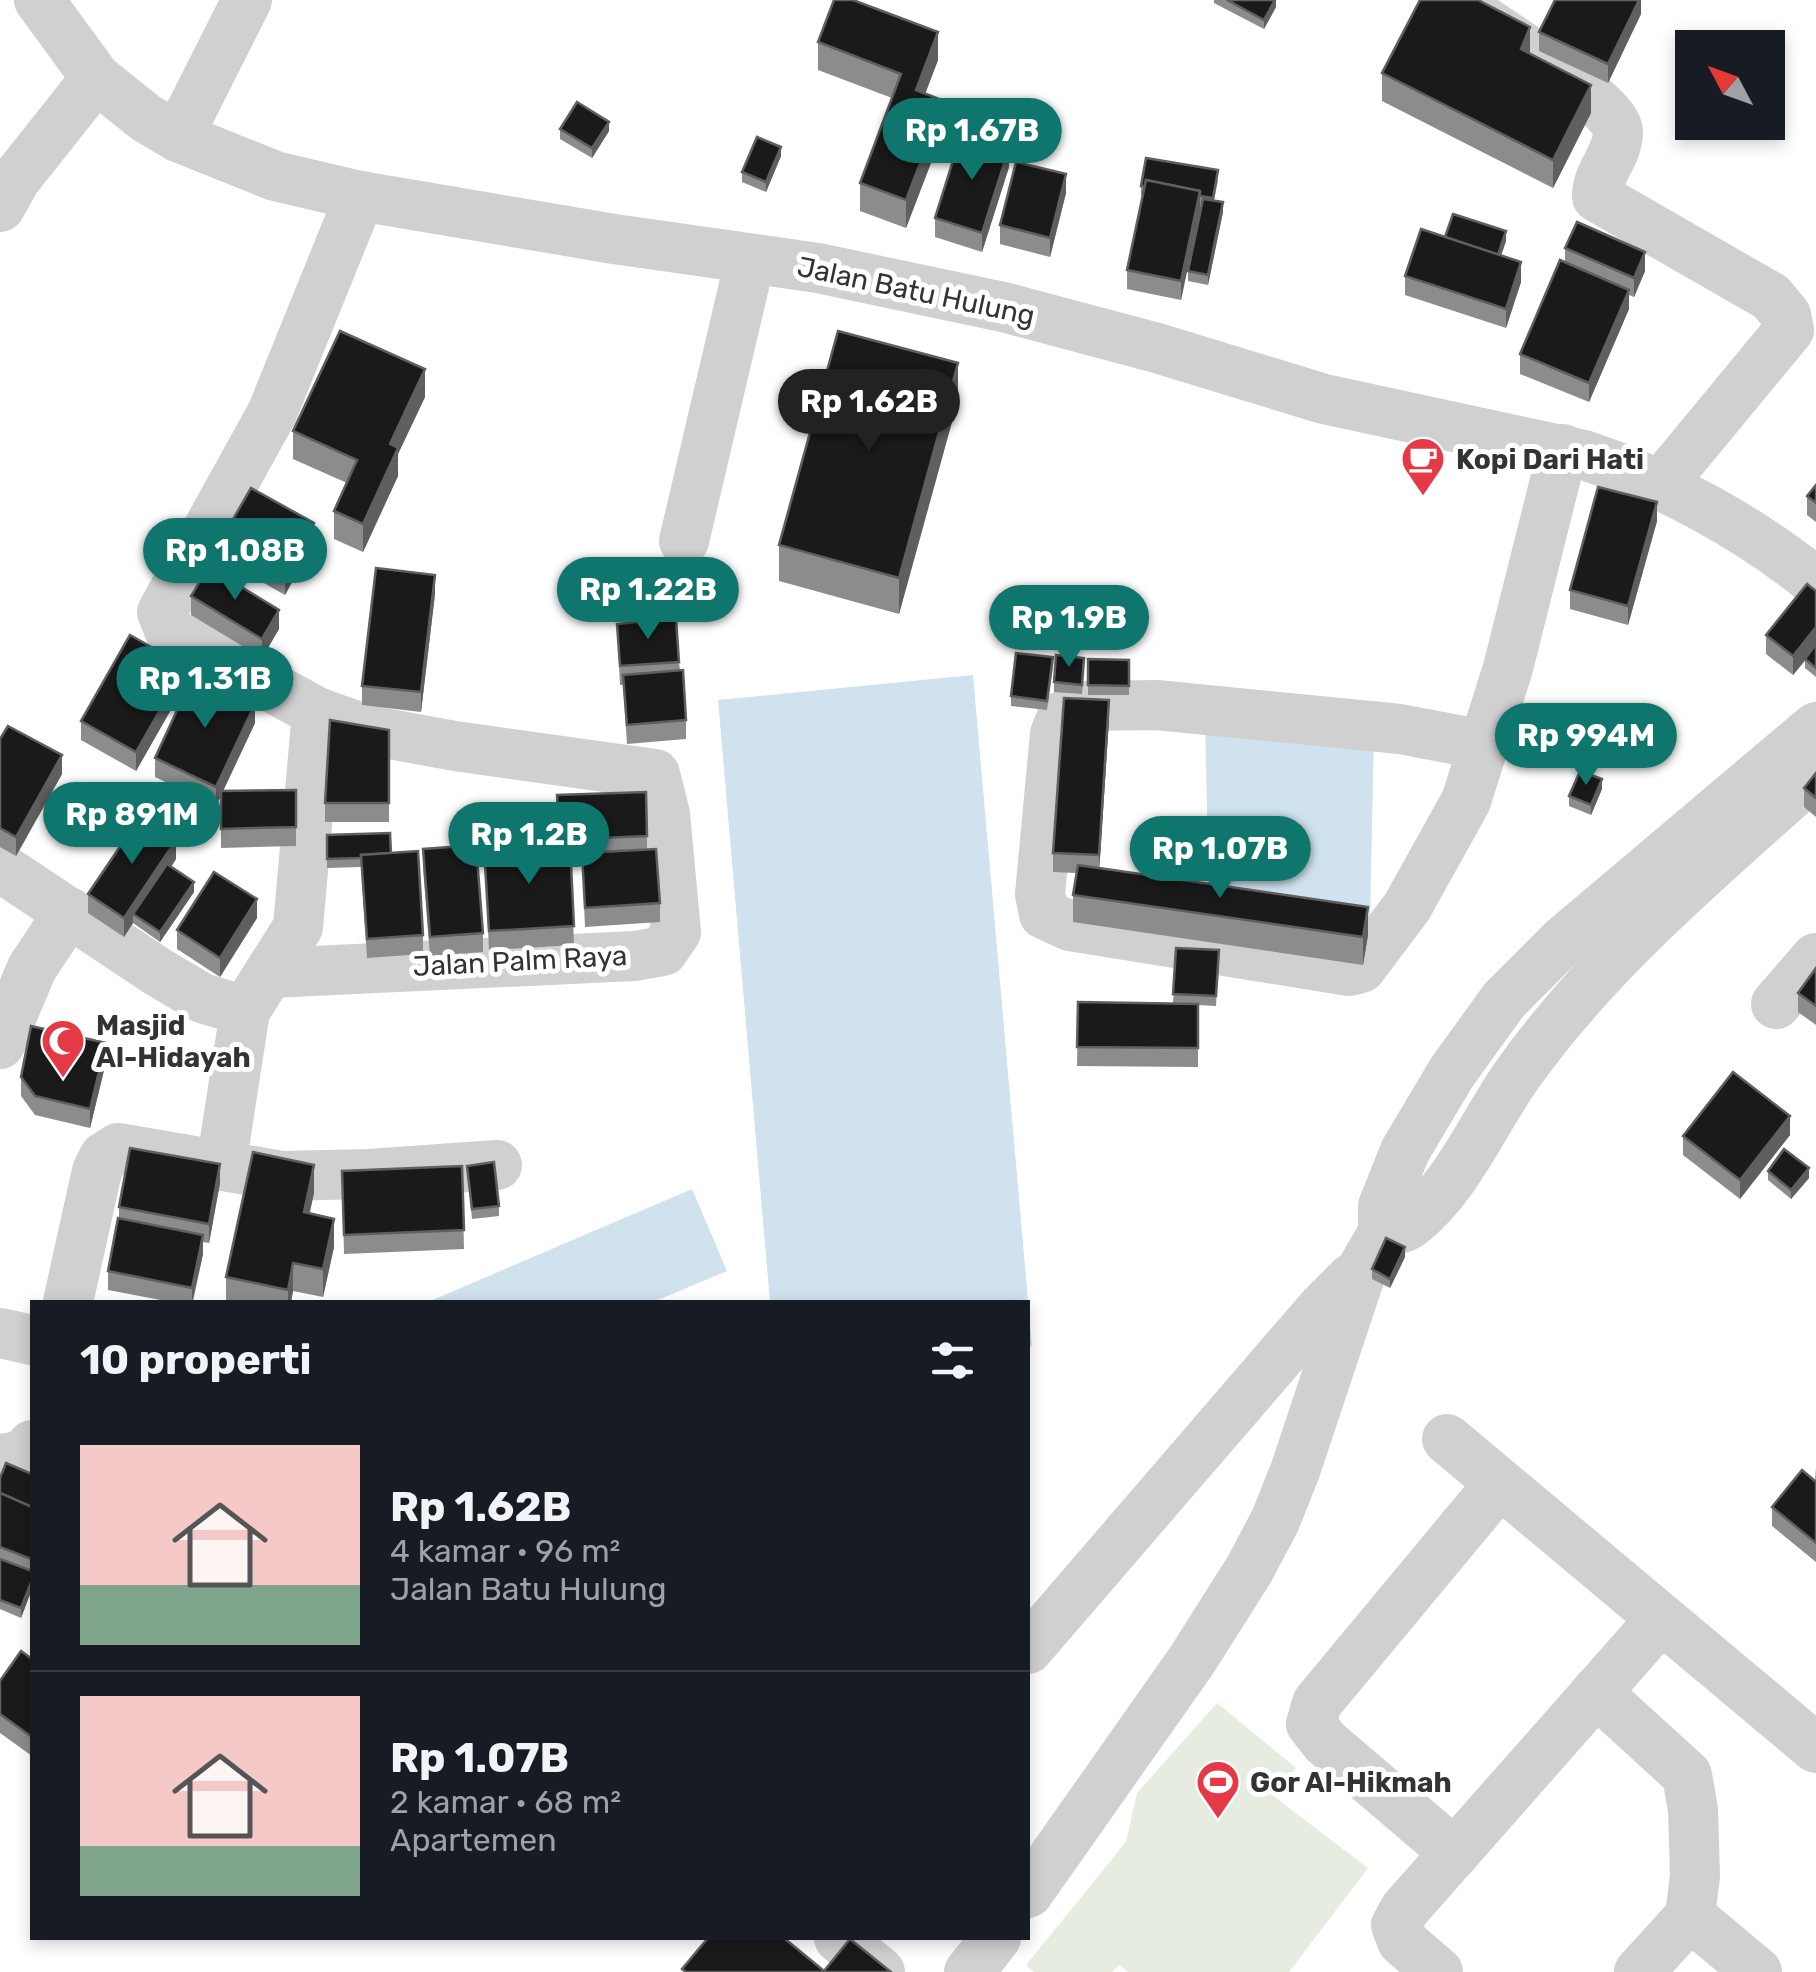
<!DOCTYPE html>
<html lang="id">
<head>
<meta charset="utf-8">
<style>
	body { margin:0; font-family:Rubik,sans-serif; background:#242831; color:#f1f3f6; height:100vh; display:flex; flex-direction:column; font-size:38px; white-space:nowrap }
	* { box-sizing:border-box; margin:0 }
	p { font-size:32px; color:#9ea1a6 }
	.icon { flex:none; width:55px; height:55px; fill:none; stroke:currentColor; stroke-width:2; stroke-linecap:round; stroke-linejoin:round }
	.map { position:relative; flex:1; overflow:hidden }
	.details { position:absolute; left:30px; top:1300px; width:1000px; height:640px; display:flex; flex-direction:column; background:#171b24; border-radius:0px; box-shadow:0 5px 15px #0003 }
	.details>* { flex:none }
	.needle { width:65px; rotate:311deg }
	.tools { position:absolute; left:1675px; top:30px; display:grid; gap:20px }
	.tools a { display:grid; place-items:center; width:110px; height:110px; border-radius:0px; background:#171b24; box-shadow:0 5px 15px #0003; font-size:50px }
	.price { position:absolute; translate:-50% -85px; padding:0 22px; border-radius:35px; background:#0f766e; color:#fff; font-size:32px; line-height:65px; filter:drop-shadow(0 2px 5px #0008) }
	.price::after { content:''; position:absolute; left:50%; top:60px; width:30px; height:22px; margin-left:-15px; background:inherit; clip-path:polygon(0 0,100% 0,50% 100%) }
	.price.current { background:#222; color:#fff }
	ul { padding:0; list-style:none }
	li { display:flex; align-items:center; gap:30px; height:250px; padding:0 50px }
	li+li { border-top:2px solid #363941 }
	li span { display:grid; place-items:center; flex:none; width:280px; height:200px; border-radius:0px; color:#555 }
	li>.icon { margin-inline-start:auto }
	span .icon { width:120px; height:120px; fill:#fffc; stroke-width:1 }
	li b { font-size:42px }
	h2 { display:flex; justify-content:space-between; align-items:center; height:120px; padding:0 50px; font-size:42px }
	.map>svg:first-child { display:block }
	.green { fill:#e6ecdf }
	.water { fill:#cfe2ee }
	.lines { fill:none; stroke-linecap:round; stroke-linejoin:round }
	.minor { stroke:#d0d0d0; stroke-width:50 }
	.wall { fill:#8c8c8c }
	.shaded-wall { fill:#5f5f5f }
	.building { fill:#1a1a1a; stroke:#5f5f5f; stroke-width:2.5 }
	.labels { text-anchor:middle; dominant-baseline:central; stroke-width:10; stroke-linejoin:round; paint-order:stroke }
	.street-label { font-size:28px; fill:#333; stroke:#fff }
	.poi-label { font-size:28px; font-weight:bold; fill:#333; stroke:#fff; text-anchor:start }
</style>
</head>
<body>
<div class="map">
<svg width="1816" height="1972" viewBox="0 0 1816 1972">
	<rect width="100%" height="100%" fill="#fff"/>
	<path class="green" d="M1217,1703L1296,1768L1276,1798L1368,1868L1289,1972H1128L1119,1965L1112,1972H1034L1026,1965L1126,1842L1137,1793Z"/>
	<g class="water">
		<path d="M973,675L1032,1346L1028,1347V1302H770L718,700Z"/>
		<path d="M1205,719L1374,733L1370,919L1209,899Z"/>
		<path d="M692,1189L727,1271L653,1302H428Z"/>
	</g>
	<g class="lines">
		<g class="minor">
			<path d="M39,0L96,78L146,118L178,137L275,176L360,196L614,239L818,268L1003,307L1157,348L1324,399L1584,455C1666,482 1749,528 1816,582"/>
			<path d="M1477,16C1502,34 1619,105 1618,132C1618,156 1596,174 1597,197L1771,297L1786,315L1789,330L1660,486"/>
			<path d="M178,137L247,0"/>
			<path d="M0,207L15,180L96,78"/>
			<path d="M684,541L750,260"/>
			<path d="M1484,745L1400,729L1156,705L1083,706L1062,716L1055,734L1040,894L1044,914L1070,926L1349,971L1361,968L1407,907L1466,801L1508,668L1563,449"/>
			<path d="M0,867L158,972L202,998L245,1011"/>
			<path d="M270,973L635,956L663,951L676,932L665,814L655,774L455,746L368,730L317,712L170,632L162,612L272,413L360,196"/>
			<path d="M1776,1004L1816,958"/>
			<path d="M0,1044L32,968L69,912"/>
			<path d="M221,1166L245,1011L298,927L317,712"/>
			<path d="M1383,1233C1393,1230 1404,1229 1411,1223C1458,1186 1483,1123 1517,1075C1599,959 1711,867 1816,772"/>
			<path d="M68,1302L97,1171L104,1157L118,1148L282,1176L369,1174L497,1165"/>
			<path d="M0,1333L32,1340"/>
			<path d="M1447,1439L1816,1748"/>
			<path d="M0,1459C11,1458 27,1455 32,1445"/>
			<path d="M1028,1649L1321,1309L1352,1278"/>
			<path d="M1596,1692L1687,1775L1693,1810L1695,1876L1690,1916L1639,1972"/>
			<path d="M1455,1853L1325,1742L1311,1724L1317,1703L1499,1484"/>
			<path d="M1028,1893L1192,1660L1249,1570L1275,1521L1295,1471L1363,1267L1383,1233V1206L1405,1151L1452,1072L1504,1000L1564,940L1816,727"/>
			<path d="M1690,1916L1757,1972"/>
			<path d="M839,1938L880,1972"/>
			<path d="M969,1972L996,1938"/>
			<path d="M1438,1972L1402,1941L1396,1925L1405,1909L1661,1619"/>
		</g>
	</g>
	<g class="wall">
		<path d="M1214,0H1276V7L1264,29L1214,3Z"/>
		<path d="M1641,0V14L1608,83L1539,51V32Z"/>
		<path d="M818,42L938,60L925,94L944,129L906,228L860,211V183L892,98L818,70Z"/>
		<path d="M1382,73L1591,113L1553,188L1382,101Z"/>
		<path d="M560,129L609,131L592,158L560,139Z"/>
		<path d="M781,156L766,192L742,182V172Z"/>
		<path d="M1009,167L982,252L935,237V218Z"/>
		<path d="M1218,180L1214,201L1223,212L1208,285L1188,281V271L1201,206L1200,205L1181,300L1127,289V270L1143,196L1141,195V186Z"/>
		<path d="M1066,193L1050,257L1000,244V225Z"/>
		<path d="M1445,237L1506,241L1501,256L1521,282L1506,328L1405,295V276Z"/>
		<path d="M1565,248L1645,271L1634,297L1629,295V309L1589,402L1520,374V354L1565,262Z"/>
		<path d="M425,397L398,454V476L363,552L334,539V511L347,483L293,459V431Z"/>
		<path d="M958,400L899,614L779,581V545Z"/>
		<path d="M1816,485V522L1807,515V496Z"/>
		<path d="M1657,521L1628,625L1570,609V590Z"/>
		<path d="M221,540L314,542L285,595L221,559Z"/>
		<path d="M1816,591V677L1805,668V661L1793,675L1766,654V635Z"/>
		<path d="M435,594L421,712L362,705V686Z"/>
		<path d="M191,596L279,629L262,658L191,615Z"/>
		<path d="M617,624L679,662L686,720V739L627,744L623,685H620Z"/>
		<path d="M1088,659L1129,660V695H1088Z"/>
		<path d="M1053,666L1047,710L1011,706V696Z"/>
		<path d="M1084,668L1082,694L1054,692V682Z"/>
		<path d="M185,685L136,771L81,740V721Z"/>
		<path d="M1109,719L1099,868L1368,935L1363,965L1073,922V895L1076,873L1053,872V853Z"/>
		<path d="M255,723L223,791L296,790V846L221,848V796L216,806L155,777V758Z"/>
		<path d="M389,730V822H325V803Z"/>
		<path d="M0,739L62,774L16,856L0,847Z"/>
		<path d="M1816,773V817L1804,807V788Z"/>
		<path d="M1602,789L1591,815L1569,806V796Z"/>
		<path d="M646,792L647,849L660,903V922L585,927L582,858L571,859L574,945L489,950L484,848L558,843L557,795Z"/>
		<path d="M327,835L391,853L423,935V954L367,958L361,867L327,868Z"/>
		<path d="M423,849L483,933V952L430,956L423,868Z"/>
		<path d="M176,859L171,867L194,892L160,942L133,923L124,937L88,913V894Z"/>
		<path d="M257,918L220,977L177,949V930Z"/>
		<path d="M1176,948L1219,950L1216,1006L1198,1005V1067L1077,1066L1078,1002L1173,1003Z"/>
		<path d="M1816,968V1025L1798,1012V993Z"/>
		<path d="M106,1062L90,1128L35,1115L21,1096V1077Z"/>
		<path d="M1790,1135L1740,1199L1683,1155V1136Z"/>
		<path d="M462,1166L464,1249L344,1254L342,1171Z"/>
		<path d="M467,1166L499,1206V1216L472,1219Z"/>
		<path d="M1768,1171L1809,1178L1791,1199L1768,1180Z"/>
		<path d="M220,1183L209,1243L203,1242V1254L193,1302H171L108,1290V1271L119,1218V1207Z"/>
		<path d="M314,1193L309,1213L334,1247L323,1297L293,1291L291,1302H226V1277Z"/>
		<path d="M1405,1257L1390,1288L1372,1279V1269Z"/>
		<path d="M1816,1468V1562L1772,1526V1507L1815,1481Z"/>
		<path d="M32,1474V1589L21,1618L0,1609V1478Z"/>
		<path d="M32,1659V1756L0,1733V1681Z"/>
	</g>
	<g class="shaded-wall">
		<path d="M1275,0H1276V7L1264,29V20Z"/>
		<path d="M1639,0H1641V14L1608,83V64Z"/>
		<path d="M1530,27V55L1521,49Z"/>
		<path d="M938,32V60L916,118V90Z"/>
		<path d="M1591,85V113L1553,188V160Z"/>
		<path d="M944,101V129L906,228V200Z"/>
		<path d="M609,122V131L592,158V148Z"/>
		<path d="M781,147V156L766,192V182Z"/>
		<path d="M1009,148V167L982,252V233Z"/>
		<path d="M1066,174V193L1050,257V238Z"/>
		<path d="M1200,191V210L1181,300V281Z"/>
		<path d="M1223,202V212L1208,285V275Z"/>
		<path d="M1506,231V241L1497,267V258Z"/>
		<path d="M1645,252V271L1634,297V278Z"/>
		<path d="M1521,262V282L1506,328V309Z"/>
		<path d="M1629,290V309L1589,402V383Z"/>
		<path d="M958,363V400L899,614V578Z"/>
		<path d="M425,369V397L398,454V476L363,552V524L390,444Z"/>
		<path d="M1657,502V521L1628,625V606Z"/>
		<path d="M314,523V542L285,595V576Z"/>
		<path d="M435,575V594L421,712V692Z"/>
		<path d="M279,610V629L262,658V639Z"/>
		<path d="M1816,627V646L1793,675V656Z"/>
		<path d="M185,666V685L136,771V752Z"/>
		<path d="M1109,700V719L1099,874V855Z"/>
		<path d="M255,704V723L216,806V787Z"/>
		<path d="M62,755V774L16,856V837Z"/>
		<path d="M1602,779V789L1591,815V805Z"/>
		<path d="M176,840V859L138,917L133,914V923L124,937V918Z"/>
		<path d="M194,882V892L160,942V932Z"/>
		<path d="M257,899V918L220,977V958Z"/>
		<path d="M1368,907V935L1363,965V937Z"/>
		<path d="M106,1043V1062L90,1128V1109Z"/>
		<path d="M1790,1116V1135L1740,1199V1180Z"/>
		<path d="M220,1164V1183L209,1243V1224Z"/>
		<path d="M314,1165V1193L304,1240V1212Z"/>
		<path d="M1809,1168V1178L1791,1199V1190Z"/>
		<path d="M334,1219V1247L323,1297V1269Z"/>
		<path d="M203,1235V1254L192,1302V1288Z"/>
		<path d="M1405,1247V1257L1390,1288V1279Z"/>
		<path d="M293,1263V1291L291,1302H288V1290Z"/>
		<path d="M32,1580V1589L21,1618V1608Z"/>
	</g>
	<g class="building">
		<path d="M834,0H853L938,32L916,90L944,101L906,200L860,183L901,74L818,42Z"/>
		<path d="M1227,0H1275L1264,20Z"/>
		<path d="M1420,0H1478L1530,27L1521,49L1591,85L1553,160L1382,73Z"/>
		<path d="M1555,0H1639L1608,64L1539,32Z"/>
		<path d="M577,102L609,122L592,148L560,129Z"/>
		<path d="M962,132L1009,148L982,233L935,218Z"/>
		<path d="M757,137L781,147L766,182L742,172Z"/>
		<path d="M1146,158L1218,170L1213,198L1200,196V191L1146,180L1145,186H1141Z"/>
		<path d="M1016,162L1066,174L1050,238L1000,225Z"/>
		<path d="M1146,180L1200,191L1181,281L1127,270Z"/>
		<path d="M1203,199L1223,202L1208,275L1188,271Z"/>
		<path d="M1453,214L1506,231L1498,255L1445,237Z"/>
		<path d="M1577,222L1645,252L1634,278L1565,248Z"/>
		<path d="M1421,229L1521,262L1506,309L1405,276Z"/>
		<path d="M1560,260L1629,290L1589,383L1520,354Z"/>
		<path d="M340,331L425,369L390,444L398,448L363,524L334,511L357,460L293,431Z"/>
		<path d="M838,331L958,363L899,578L779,545Z"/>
		<path d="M1816,485V503L1807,496Z"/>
		<path d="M1598,487L1657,502L1628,606L1570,590Z"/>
		<path d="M251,488L314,523L285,576L221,540Z"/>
		<path d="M209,567L279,610L262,639L191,596Z"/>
		<path d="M376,568L435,575L421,692L362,686Z"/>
		<path d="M1807,584L1816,591V627L1793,656L1766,635Z"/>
		<path d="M676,618L679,662L620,666L617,624Z"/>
		<path d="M130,635L185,666L136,752L81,721Z"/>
		<path d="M1816,644V668L1805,659Z"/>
		<path d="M1016,653L1053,657L1047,701L1011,696Z"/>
		<path d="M1056,655L1084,658L1082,685L1054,682Z"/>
		<path d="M1088,659L1129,660V686L1088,685Z"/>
		<path d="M683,670L686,720L627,725L623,675Z"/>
		<path d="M193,676L255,704L216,787L155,758Z"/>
		<path d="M1064,698L1109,700L1099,855L1053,853Z"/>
		<path d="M330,720L389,730V803H325Z"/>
		<path d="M8,726L62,755L16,837L0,828V739Z"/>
		<path d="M1580,771L1602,779L1591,805L1569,796Z"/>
		<path d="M1816,773V798L1804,788Z"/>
		<path d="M296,790V827L221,829V791Z"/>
		<path d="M646,792L647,836L559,840L557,795Z"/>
		<path d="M140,817L176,840L124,918L88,894Z"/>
		<path d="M390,833L391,853L361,855V858L327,859V835Z"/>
		<path d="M570,843L574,926L489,931L484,848Z"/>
		<path d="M476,845L483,933L430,937L423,849Z"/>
		<path d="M656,849L660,903L585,908L582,853Z"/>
		<path d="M418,851L423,935L367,939L361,855Z"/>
		<path d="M167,864L194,882L160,932L133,914Z"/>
		<path d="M1078,865L1368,907L1363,937L1073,895Z"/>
		<path d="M214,872L257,899L220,958L177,930Z"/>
		<path d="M1176,948L1219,950L1216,996L1173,994Z"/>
		<path d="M1816,968V1006L1798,993Z"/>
		<path d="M1078,1002L1198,1004V1048L1077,1047Z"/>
		<path d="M31,1026L106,1043L90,1109L35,1096L21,1077Z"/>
		<path d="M1733,1072L1790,1116L1740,1180L1683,1136Z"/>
		<path d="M130,1148L220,1164L209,1224L119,1207Z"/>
		<path d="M1784,1149L1809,1168L1791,1190L1768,1171Z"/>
		<path d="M253,1152L314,1165L304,1212L334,1219L323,1269L293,1263L288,1290L226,1277Z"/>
		<path d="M494,1162L499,1206L472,1209L467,1166Z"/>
		<path d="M462,1166L464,1230L344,1235L342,1171Z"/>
		<path d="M118,1218L203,1235L192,1288L108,1271Z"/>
		<path d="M1386,1238L1405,1247L1390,1279L1372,1269Z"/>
		<path d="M6,1463L32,1474V1507L0,1493V1478Z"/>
		<path d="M1802,1470L1816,1482V1543L1772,1507Z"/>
		<path d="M0,1493L32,1507V1555L31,1559L0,1547Z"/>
		<path d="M0,1559L32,1571V1580L21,1608L0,1600Z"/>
		<path d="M21,1651L32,1659V1737L0,1714V1681Z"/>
		<path d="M708,1938H784L824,1971L850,1939L891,1972H686L682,1969Z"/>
	</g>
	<defs>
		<symbol id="cafe-pin" viewBox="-11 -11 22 30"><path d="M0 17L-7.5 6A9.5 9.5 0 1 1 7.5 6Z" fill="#e63946" stroke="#fff"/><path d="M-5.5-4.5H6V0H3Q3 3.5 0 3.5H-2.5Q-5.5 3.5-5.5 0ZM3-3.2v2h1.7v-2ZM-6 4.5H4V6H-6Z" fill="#fff"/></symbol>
		<symbol id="mosque-pin" viewBox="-11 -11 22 30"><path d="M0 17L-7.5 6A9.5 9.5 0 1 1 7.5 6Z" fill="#e63946" stroke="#fff"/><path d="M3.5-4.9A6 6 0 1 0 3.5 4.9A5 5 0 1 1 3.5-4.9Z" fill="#fff"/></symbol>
		<symbol id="stadium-pin" viewBox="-11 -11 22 30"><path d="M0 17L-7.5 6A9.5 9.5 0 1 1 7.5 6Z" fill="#e63946" stroke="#fff"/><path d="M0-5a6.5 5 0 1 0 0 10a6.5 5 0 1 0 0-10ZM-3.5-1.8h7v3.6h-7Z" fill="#fff"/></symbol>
	</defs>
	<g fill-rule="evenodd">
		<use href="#cafe-pin" x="1398" y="434" width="50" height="68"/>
		<use href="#mosque-pin" x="38" y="1016" width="50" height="68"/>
		<use href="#stadium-pin" x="1193" y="1757" width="50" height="68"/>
	</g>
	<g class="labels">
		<g class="street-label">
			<text transform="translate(916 291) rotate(12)">Jalan Batu Hulung</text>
			<text transform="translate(520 961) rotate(-3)">Jalan Palm Raya</text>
		</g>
		<g class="poi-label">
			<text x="1456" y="459">Kopi Dari Hati</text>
			<text x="96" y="1025">Masjid<tspan x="96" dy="32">Al-Hidayah</tspan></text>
			<text x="1250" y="1782">Gor Al-Hikmah</text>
		</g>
	</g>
</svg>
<div class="tools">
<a><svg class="needle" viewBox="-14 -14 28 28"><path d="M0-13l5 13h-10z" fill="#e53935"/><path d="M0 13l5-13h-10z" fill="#9ea1a6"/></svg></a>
</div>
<b class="price" style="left:972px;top:183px">Rp 1.67B</b>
<b class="price current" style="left:869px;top:454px">Rp 1.62B</b>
<b class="price" style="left:235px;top:603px">Rp 1.08B</b>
<b class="price" style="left:648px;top:642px">Rp 1.22B</b>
<b class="price" style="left:1069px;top:670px">Rp 1.9B</b>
<b class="price" style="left:205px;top:731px">Rp 1.31B</b>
<b class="price" style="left:1586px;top:788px">Rp 994M</b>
<b class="price" style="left:132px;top:867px">Rp 891M</b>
<b class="price" style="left:529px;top:887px">Rp 1.2B</b>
<b class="price" style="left:1220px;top:901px">Rp 1.07B</b>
<section class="details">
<h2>10 properti<svg class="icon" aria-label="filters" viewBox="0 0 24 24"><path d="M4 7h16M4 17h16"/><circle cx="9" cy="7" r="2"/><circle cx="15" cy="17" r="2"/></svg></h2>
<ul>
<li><span style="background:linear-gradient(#f6c9c9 70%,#7fa58c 0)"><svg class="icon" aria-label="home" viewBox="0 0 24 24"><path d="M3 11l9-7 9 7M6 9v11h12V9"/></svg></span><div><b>Rp 1.62B</b><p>4 kamar · 96 m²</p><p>Jalan Batu Hulung</p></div></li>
<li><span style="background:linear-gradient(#f6c9c9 75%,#7fa58c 0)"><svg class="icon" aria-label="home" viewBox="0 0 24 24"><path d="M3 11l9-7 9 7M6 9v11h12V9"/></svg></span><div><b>Rp 1.07B</b><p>2 kamar · 68 m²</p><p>Apartemen</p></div></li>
</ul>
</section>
</div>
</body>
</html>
